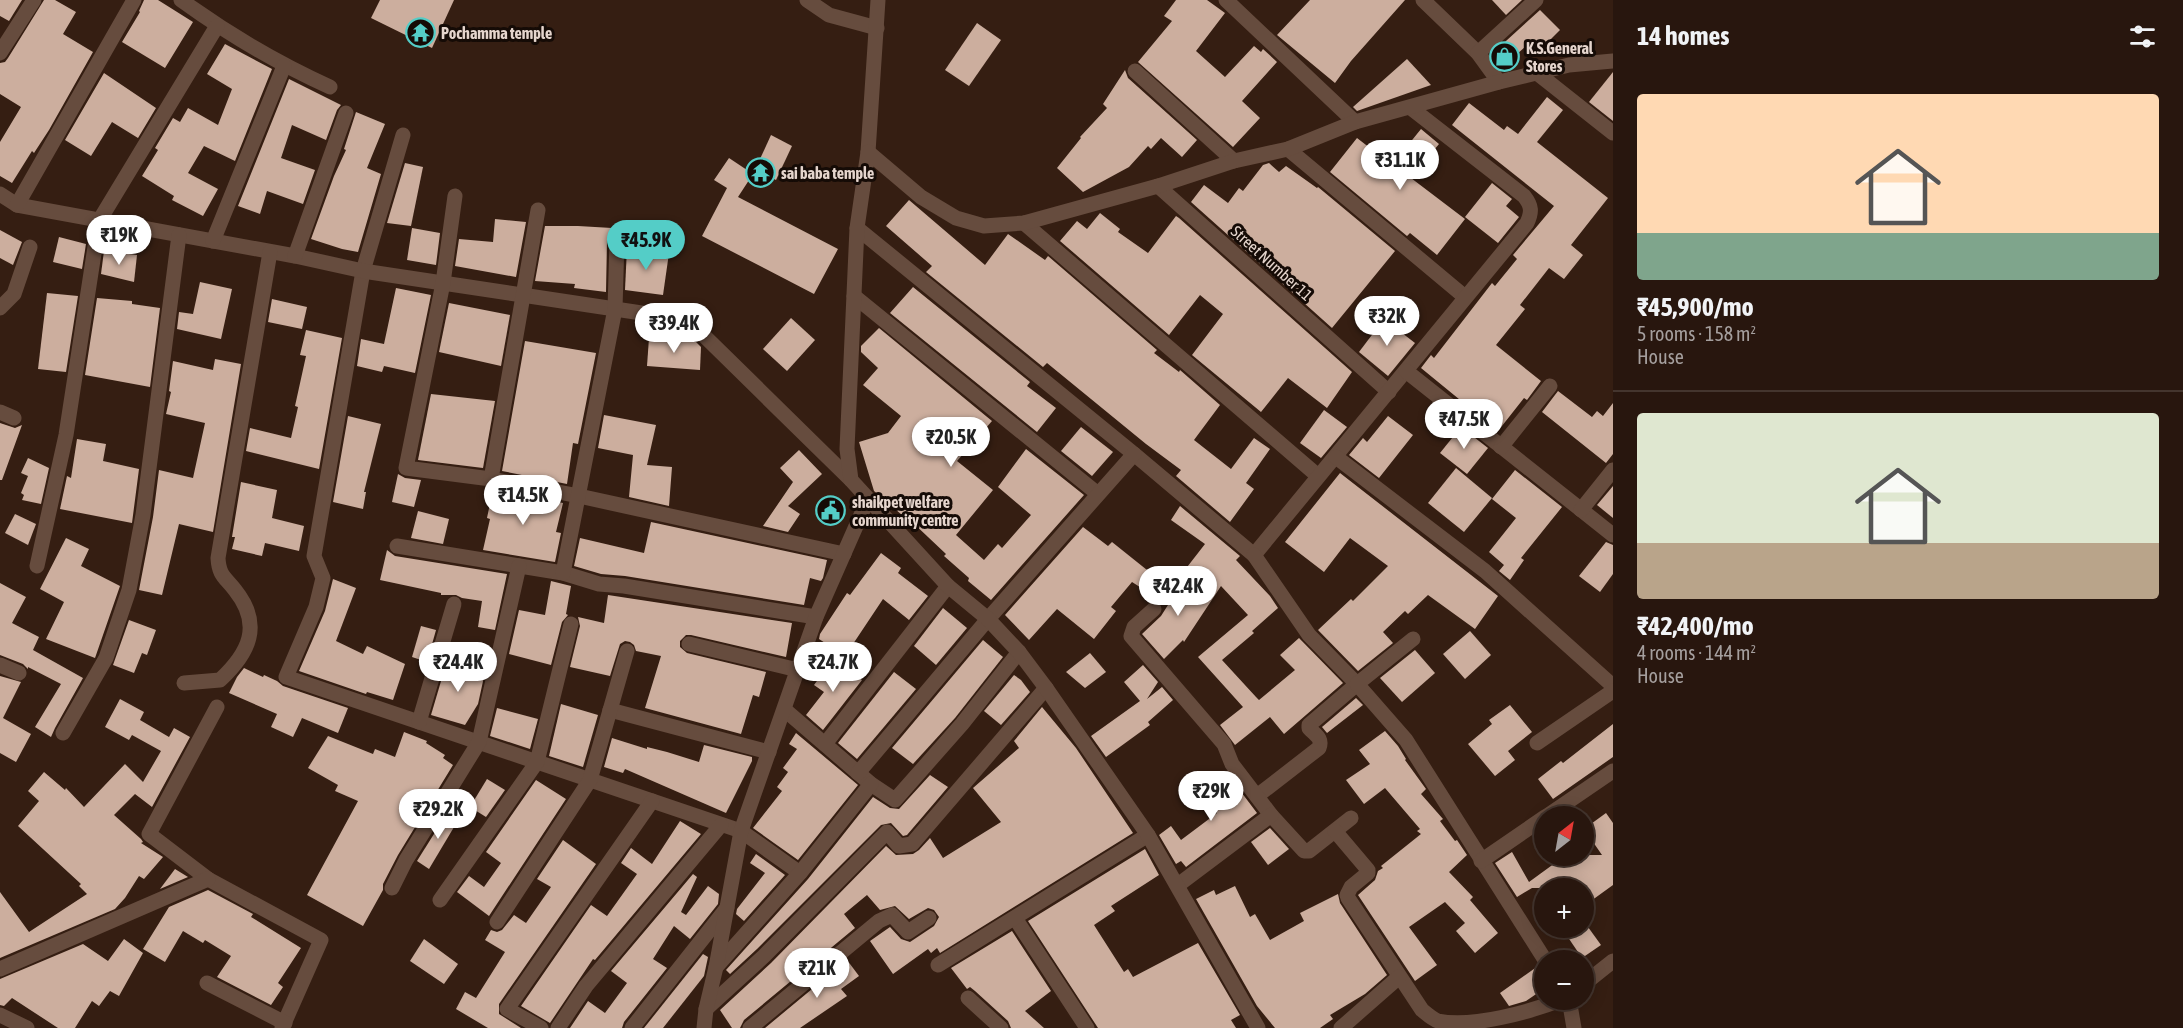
<!DOCTYPE html>
<html lang="en">
<head>
<meta charset="utf-8">
<style>
	body { margin:0; font-family:"Asap Condensed",sans-serif; background:#301f17; color:#f1f3f6; height:100vh; display:flex; flex-direction:column; font-size:22px; white-space:nowrap }
	* { box-sizing:border-box; margin:0 }
	p { font-size:20px; color:#a59f9e }
	.icon { flex:none; width:33px; height:33px; fill:none; stroke:currentColor; stroke-width:2; stroke-linecap:round; stroke-linejoin:round }
	.map { position:relative; flex:1; overflow:hidden }
	.side { display:flex; flex-direction:column; background:#28160e; width:570px }
	.side>* { flex:none }
	.needle { width:39px; rotate:31deg }
	.tools { position:absolute; left:1534px; top:806px; display:grid; gap:12px }
	.tools a { display:grid; place-items:center; width:60px; height:60px; border-radius:50%; background:#28160e; box-shadow:0 3px 15px #0003,0 0 0 2px #44352e; font-size:30px }
	.price { position:absolute; translate:-50% -51px; padding:0 14px; border-radius:21px; background:#fff; color:#222; font-size:20px; line-height:39px; filter:drop-shadow(0 2px 3px #0008) }
	.price::after { content:''; position:absolute; left:50%; top:36px; width:18px; height:14px; margin-left:-9px; background:inherit; clip-path:polygon(0 0,100% 0,50% 100%) }
	.price.active { background:#54cdc7; color:#111 }
	ul { padding:0; list-style:none }
	li { display:grid; align-content:center; gap:12px; height:318px; padding:0 24px }
	li+li { border-top:2px solid #44352e }
	li span { display:grid; place-items:center; height:186px; border-radius:6px; color:#555 }
	li>.icon { margin-inline-start:auto }
	span .icon { width:108px; height:108px; fill:#fffc; stroke-width:1 }
	li b { font-size:26px }
	h2 { display:flex; justify-content:space-between; align-items:center; height:72px; padding:0 24px; font-size:26px }
	main { display:flex; flex:1; min-height:0 }
	.map>svg:first-child { display:block }
	.building { fill:#ccae9e }
	.lines { fill:none; stroke-linecap:round; stroke-linejoin:round }
	.street { stroke:#664c3e; stroke-width:15 }
	.labels { text-anchor:middle; dominant-baseline:central; stroke-width:6; stroke-linejoin:round; paint-order:stroke }
	.poi-label { font-size:16px; font-weight:bold; fill:#e5d5cd; stroke:#150b06; text-anchor:start }
	.street-label { font-size:16px; fill:#e5d5cd; stroke:#150b06 }
</style>
</head>
<body>
<main>
<div class="map">
<svg width="1613" height="1028" viewBox="0 0 1613 1028">
	<rect width="100%" height="100%" fill="#351e12"/>
	<g class="building">
		<path d="M0,0H22L9,21L0,16Z"/>
		<path d="M44,0H55L76,12L63,34L93,52L49,130L34,153L32,151L12,183L0,176V142L21,107L0,94V63L5,62L8,58Z"/>
		<path d="M144,0H158L193,22L165,68L122,42L140,12L139,11Z"/>
		<path d="M380,0H454L432,48L371,18Z"/>
		<path d="M1176,0H1207L1225,13L1196,51L1225,77L1254,46L1261,52L1263,49L1277,62L1242,101L1260,118L1233,147L1138,62L1172,21L1164,16Z"/>
		<path d="M1310,0H1405L1351,61L1335,83L1277,35Z"/>
		<path d="M1492,0H1522L1506,15Z"/>
		<path d="M1540,10L1560,30L1536,54L1527,45L1506,64L1495,51Z"/>
		<path d="M977,23L1001,40L969,86L945,70Z"/>
		<path d="M225,44L272,69L235,161L204,146L188,173L218,189L203,216L172,200L174,196L142,176L158,150L155,148L173,118L180,122L188,108L218,125L232,89L207,74Z"/>
		<path d="M1407,59L1431,85L1357,111L1353,107Z"/>
		<path d="M1125,70L1128,78L1197,140L1182,157L1161,138L1151,149L1148,146L1129,167L1083,192L1057,168L1081,138L1080,137L1107,108L1103,104Z"/>
		<path d="M1613,72V121L1589,102Z"/>
		<path d="M104,73L156,108L138,138L112,122L91,156L65,140Z"/>
		<path d="M289,79L341,105L337,110L326,140L292,125L281,158L315,170L303,204L267,191L260,214L238,206Z"/>
		<path d="M1547,97L1563,110L1537,142L1608,198L1571,245L1583,255L1564,279L1549,268L1520,305L1525,309L1496,345L1541,381L1527,400L1524,398L1498,431L1421,368L1431,355L1434,358L1492,283L1495,286L1517,259L1513,255L1554,206L1452,125L1469,103L1504,130L1507,126L1518,134Z"/>
		<path d="M356,112L385,124L367,168L381,174L358,252L342,249L311,239L334,176L346,150L344,149Z"/>
		<path d="M1421,129L1439,144L1411,178L1465,219L1437,255L1410,233L1407,236L1330,172L1357,138L1392,165Z"/>
		<path d="M771,135L792,146L776,180L755,170Z"/>
		<path d="M729,158L753,174L738,197L838,249L814,294L702,236L727,188L714,180Z"/>
		<path d="M405,163L423,167L411,226L387,223Z"/>
		<path d="M1269,163L1279,172L1286,166L1317,188L1318,187L1395,251L1332,328L1191,202L1204,185L1228,203L1239,188L1243,191L1263,165Z"/>
		<path d="M1492,183L1512,199L1506,206L1519,217L1498,243L1465,217Z"/>
		<path d="M909,200L985,265L1008,234L1045,260L1048,256L1157,350L1154,353L1179,372L1180,370L1220,405L1194,440L1231,469L1254,438L1270,449L1246,483L1254,489L1230,522L1176,476L1181,470L1146,444L1047,363L1043,367L926,272L932,266L886,226Z"/>
		<path d="M1100,213L1120,229L1118,232L1148,253L1176,216L1179,218L1352,372L1327,408L1288,378L1261,412L1192,355L1223,314L1200,295L1169,335L1060,241L1077,221L1087,229Z"/>
		<path d="M495,219L526,222L516,277L455,266L459,239L493,242Z"/>
		<path d="M545,226H578L612,228L607,240L606,292L574,288L575,284L535,281Z"/>
		<path d="M412,228L440,233L436,265L407,260Z"/>
		<path d="M0,230L22,242L13,265L0,258Z"/>
		<path d="M59,237L86,244L82,269L53,262Z"/>
		<path d="M627,248L669,253L663,295L625,290Z"/>
		<path d="M104,251L137,255L134,282L101,274Z"/>
		<path d="M200,282L232,289L221,339L177,329L179,312L193,314Z"/>
		<path d="M913,287L1030,382L1027,386L1056,408L1037,432L890,313Z"/>
		<path d="M396,288L431,295L415,373L384,366L382,372L357,366L361,339L384,344Z"/>
		<path d="M47,293L78,296L66,372L38,369Z"/>
		<path d="M97,298L132,301V304L160,308L150,387L85,375Z"/>
		<path d="M272,299L307,307L302,329L268,322Z"/>
		<path d="M449,303L510,315L501,366L439,352Z"/>
		<path d="M791,318L815,340L787,371L763,349Z"/>
		<path d="M1384,319L1415,343L1388,376L1359,352Z"/>
		<path d="M879,328L992,421L957,461L993,490L956,535L984,560L998,544L1002,548L1031,515L998,487L1026,449L1084,495L991,600L968,581L969,578L944,556L946,554L910,520L909,521L874,491L859,442L888,433L901,416L863,385L878,368L861,352V346Z"/>
		<path d="M306,330L342,338L319,469L246,451L250,428L291,438L298,407L295,406L306,356L300,355Z"/>
		<path d="M649,338L696,342L701,347L700,370L647,366Z"/>
		<path d="M525,341L596,353L578,444L573,443L567,484L502,471Z"/>
		<path d="M215,359L241,364L213,532L179,524L162,595L139,590L153,517L159,470L193,478L205,423L166,414L171,392L169,391L173,361L213,370Z"/>
		<path d="M1558,391L1592,417L1597,411L1603,416L1613,403V454L1606,463L1542,412Z"/>
		<path d="M431,394L495,401L483,468L418,460Z"/>
		<path d="M1324,410L1347,427L1321,458L1300,443Z"/>
		<path d="M604,415L656,425L647,465L672,467L669,506L629,497L633,455L598,448Z"/>
		<path d="M348,416L381,424L364,492H366L363,509L333,502Z"/>
		<path d="M1388,416L1413,435L1379,478L1349,455L1363,438L1367,442Z"/>
		<path d="M0,423L15,428L22,425L2,480H0Z"/>
		<path d="M1081,427L1113,452L1092,476L1061,451Z"/>
		<path d="M1461,427L1488,448L1467,474L1440,453Z"/>
		<path d="M77,439L106,444L103,461L139,469L132,523L60,509L67,476L71,478Z"/>
		<path d="M799,450L822,474L788,506L800,514L788,532L763,526L793,482L780,468Z"/>
		<path d="M28,458L49,468L41,504L22,500L24,495L21,493L28,476L21,473Z"/>
		<path d="M1456,468L1492,498L1464,532L1428,503Z"/>
		<path d="M1515,470L1562,507L1521,558L1524,560L1510,580L1499,571L1504,565L1489,552L1516,518L1492,499Z"/>
		<path d="M1340,473L1498,596L1475,629L1428,595L1408,614L1405,611L1383,632L1393,643L1358,671L1318,630L1351,599L1353,601L1388,566L1350,538L1324,572L1285,542Z"/>
		<path d="M398,474L405,478L421,480L414,507L392,502Z"/>
		<path d="M241,482L277,490L272,518L304,526L299,551L265,543L262,556L232,549L235,537H232Z"/>
		<path d="M1613,486V518L1597,505Z"/>
		<path d="M493,489L563,503L556,532L561,533L555,562L483,550L490,519L487,518Z"/>
		<path d="M1180,506L1240,556L1236,560L1270,596L1278,608L1252,631L1254,633L1222,660L1256,697L1259,700L1295,670L1280,655L1299,638L1343,683L1284,734L1270,717L1235,745L1220,725L1243,707L1198,657L1248,615L1221,586L1184,642L1183,640L1164,659L1142,634L1161,616L1168,605L1132,582L1111,607L1116,611L1094,639L1057,609L1029,640L1005,615L1083,527L1108,546L1112,542L1162,582L1167,574L1177,580L1205,544L1171,520Z"/>
		<path d="M418,511L449,519L443,544L411,538Z"/>
		<path d="M15,514L36,524L28,545L5,533Z"/>
		<path d="M651,522L827,560L823,578L821,581L810,578L804,605L625,576L601,574L574,566L580,538L644,553Z"/>
		<path d="M66,538L89,549L81,566L120,586L95,658L46,639L64,602L40,589Z"/>
		<path d="M1606,542L1613,545V574L1600,592L1579,576Z"/>
		<path d="M387,550L395,556L507,574L495,630L478,627L482,601L462,598L456,595H441V593L380,580Z"/>
		<path d="M881,553L901,568L898,573L928,596L909,620L883,599L845,656L819,639L820,634L847,593L850,595Z"/>
		<path d="M333,579L356,588L336,641L363,654L367,646L405,664L393,700L367,692L366,694L299,671L325,611Z"/>
		<path d="M551,581L571,586L566,614L568,615L562,622L551,665L509,654L519,610L545,615Z"/>
		<path d="M0,583L26,597L12,623L39,637L33,650L83,678L55,728L51,737L35,727L61,684L28,667V669L23,664L0,655Z"/>
		<path d="M608,595L792,623L786,657L691,635H686L680,641V647L687,653L766,672L759,697L753,695L741,734L645,708L661,656L636,651L634,645L630,642L625,641L620,644L610,676L570,667L580,626L578,617L604,623Z"/>
		<path d="M943,608L967,628L936,665L914,646Z"/>
		<path d="M129,620L156,630L147,655L142,653L134,673L113,665Z"/>
		<path d="M421,626L436,630L427,662L412,657Z"/>
		<path d="M1470,631L1491,655L1465,679L1443,654Z"/>
		<path d="M983,640L1003,657L955,718L913,764L892,748Z"/>
		<path d="M1415,650L1435,673L1402,702L1380,678Z"/>
		<path d="M1090,653L1106,672L1085,688L1066,672Z"/>
		<path d="M833,659L862,680L823,730L806,715L824,692L814,685Z"/>
		<path d="M447,661L485,672L478,704L465,725L431,715Z"/>
		<path d="M1143,665L1158,682L1147,699L1162,687L1173,700L1148,722L1150,725L1106,757L1091,736L1140,701L1124,682Z"/>
		<path d="M244,668L263,677L264,675L277,681L283,686L348,708L338,733L302,718L293,737L271,727L277,714L229,693L237,677Z"/>
		<path d="M894,672L916,689L857,759L838,743Z"/>
		<path d="M1014,675L1021,680L1030,692L1001,725L984,711Z"/>
		<path d="M0,676L21,682L3,718L31,734L16,762L0,753Z"/>
		<path d="M1356,698L1363,705L1327,733L1322,727Z"/>
		<path d="M120,699L144,712L140,720L169,737L174,728L190,737L152,807L135,794L114,815L141,839L143,842L141,843L163,857L144,879L139,876L125,898L115,909L0,958V892L29,932L87,894L79,886L81,884L18,826L39,801L28,791L44,772L65,790L66,788L84,807L125,764L143,782L161,751L132,735L129,740L105,727Z"/>
		<path d="M561,704L598,715L583,767L549,756Z"/>
		<path d="M1510,705L1532,732L1508,751L1515,760L1495,776L1468,744L1492,724L1489,720Z"/>
		<path d="M1042,707L1076,748L1133,833L940,953L937,948L931,953L928,949L893,974L870,941L890,927L901,939L910,942L934,926L939,917L934,910L928,908L909,919L895,906L880,910L867,895L844,914L855,928L744,1020L740,1028H732L720,1010L771,963L886,846L896,855L913,854L919,850L930,838L943,858L1001,822L973,788L1019,748L1014,741Z"/>
		<path d="M497,708L538,719L530,749L490,736Z"/>
		<path d="M1613,724V757L1553,799L1538,779L1561,761L1563,763Z"/>
		<path d="M1385,731L1398,746L1406,759L1405,760L1426,789L1421,794L1443,819L1440,821L1455,841L1457,840L1467,855L1449,872L1473,897L1470,900L1498,933L1475,953L1456,931L1465,923L1445,902L1409,927L1437,965L1415,981L1358,895L1375,880L1378,871L1383,868L1381,866L1421,834L1417,831L1420,829L1385,788L1364,804L1346,780L1370,764L1359,750Z"/>
		<path d="M404,732L427,741L426,743L445,755L443,758L453,765L398,855L383,884V890L363,926L307,895L358,801L335,791L338,785L308,768L328,736L373,754L375,749L395,757Z"/>
		<path d="M796,733L858,785L798,860L753,828L782,791L777,787L788,772L783,768L797,749L789,744Z"/>
		<path d="M612,738L647,749V747L667,752L699,762L704,745L752,757V761L726,813L625,769L623,773L604,767Z"/>
		<path d="M1226,772L1257,813L1186,867L1181,861L1176,864L1159,835L1171,826L1181,840L1217,813L1200,790Z"/>
		<path d="M930,775L948,787L907,835L903,836L891,823L881,825L757,949L730,974L726,970L808,879L873,797L890,808L899,809Z"/>
		<path d="M487,779L505,790L486,817L470,807Z"/>
		<path d="M536,780L566,799L489,916L457,892L469,876L484,887L501,863L486,852Z"/>
		<path d="M449,810L460,817L429,869L417,861Z"/>
		<path d="M1606,813L1613,823V885L1584,906V888H1532L1517,897L1495,863L1512,852L1529,882L1566,855H1602L1584,829Z"/>
		<path d="M680,821L701,834L595,960L593,959L550,1023L521,1006L591,905L607,916L637,874L621,863L631,848L652,864Z"/>
		<path d="M1270,828L1289,849L1268,865L1251,842Z"/>
		<path d="M563,840L596,864L499,1004V1014L521,1028H488L456,1009L465,992L476,998L505,952L485,940L491,930L497,932L502,930L514,915L526,923L551,887L537,879Z"/>
		<path d="M1145,849L1159,875L1111,906L1115,911L1094,925L1124,972L1128,969L1133,977L1198,943L1240,1015L1231,1020L1236,1028H1098L1028,921Z"/>
		<path d="M756,854L785,875L744,921L736,914L737,909L765,873L750,863Z"/>
		<path d="M175,869L188,877L160,889Z"/>
		<path d="M693,874L697,877L681,912L686,915L708,886L719,894L718,904L690,939L674,926L653,959L667,968L624,1022L622,1028H570L588,1001L605,1013L627,983L611,971Z"/>
		<path d="M1235,886L1250,917L1255,914L1270,940L1304,921L1300,913L1338,894L1340,903L1387,975L1365,994L1330,1015L1333,1019L1320,1028H1275L1257,1006L1196,899L1214,890L1216,895Z"/>
		<path d="M208,890L253,914L251,917L301,948L278,983L283,987L271,1005L217,977L231,956L205,940L203,943L183,931L165,962L143,949L169,907Z"/>
		<path d="M1561,927H1588L1601,945L1582,958Z"/>
		<path d="M1012,931L1051,991L1025,1011L1044,1028H1011L1008,1021L975,991L970,987L967,989L951,968Z"/>
		<path d="M124,939L143,953L119,996L110,991L99,1006L92,1001L75,1028H58L12,998L4,1006L0,1005V979L83,944L108,961Z"/>
		<path d="M424,939L458,964L444,984L410,961Z"/>
		<path d="M703,954L708,957L704,976L663,1028H644Z"/>
		<path d="M847,960L859,976L841,989L847,996L800,1028H765Z"/>
		<path d="M1538,966L1545,970V988L1526,1001L1509,1006L1500,993Z"/>
	</g>
	<g class="lines">
		<g class="street">
			<path d="M181,0C228,34 277,63 330,87"/>
			<path d="M807,0L829,15L877,28"/>
			<path d="M1226,0L1355,122"/>
			<path d="M1423,0L1478,53L1499,82"/>
			<path d="M0,53L34,0"/>
			<path d="M1478,53L1536,0"/>
			<path d="M1135,71L1234,161"/>
			<path d="M1537,73L1613,133"/>
			<path d="M403,135L363,271L314,556L323,578L316,607L286,677L741,831L800,873"/>
			<path d="M1288,149L1465,297"/>
			<path d="M868,152L878,0"/>
			<path d="M1158,186L1389,392"/>
			<path d="M0,194L17,205L295,256L363,271L688,320L851,480"/>
			<path d="M455,196L443,283L406,468L491,479L579,496L844,554"/>
			<path d="M17,205L134,0"/>
			<path d="M1024,223L1318,476"/>
			<path d="M857,228L1134,454L1254,555L1527,223C1532,212 1532,206 1524,196L1411,108"/>
			<path d="M213,241L284,66"/>
			<path d="M295,256L346,113"/>
			<path d="M854,296L1098,494"/>
			<path d="M0,308L14,294L30,247"/>
			<path d="M1406,371L1613,535"/>
			<path d="M0,412L14,418"/>
			<path d="M1501,447L1550,386"/>
			<path d="M1336,457L1485,571L1613,686"/>
			<path d="M491,479L538,210"/>
			<path d="M1581,510L1613,470"/>
			<path d="M397,546L563,573L599,584L624,586L816,617"/>
			<path d="M1254,555L1309,635L1357,684L1309,725V728C1315,735 1323,738 1319,748L1257,796"/>
			<path d="M37,566L66,435L99,221L217,26"/>
			<path d="M563,573L615,309L617,240"/>
			<path d="M1154,609L1134,627L1131,636L1224,744L1232,764L1271,815L1304,851H1309L1351,818"/>
			<path d="M1413,639L1357,684L1406,740L1545,960"/>
			<path d="M689,644L798,670"/>
			<path d="M0,665L19,673"/>
			<path d="M184,683L220,680C249,653 263,625 235,590C225,577 219,576 218,558L270,252"/>
			<path d="M217,707L149,834L208,879L321,940L282,1028"/>
			<path d="M610,710L769,752"/>
			<path d="M785,710L871,784L895,800L962,724L1019,652"/>
			<path d="M419,722L454,604"/>
			<path d="M63,733L106,658L129,590L143,515L179,235"/>
			<path d="M1537,743L1613,691"/>
			<path d="M825,744L948,586"/>
			<path d="M858,773L988,619L1134,454"/>
			<path d="M1547,816L1613,771"/>
			<path d="M1335,831L1368,870V873L1351,887L1347,895L1348,898L1422,1010C1427,1014 1432,1019 1438,1021C1473,1028 1530,1012 1563,999"/>
			<path d="M1481,861L1545,817"/>
			<path d="M1178,885L1271,815"/>
			<path d="M392,888L406,860L479,742L519,566"/>
			<path d="M440,900L537,762L571,624"/>
			<path d="M1015,918L1087,1028"/>
			<path d="M497,922L590,780L627,651"/>
			<path d="M938,965L1148,835"/>
			<path d="M716,967L800,873L871,784"/>
			<path d="M0,969L208,879"/>
			<path d="M207,983L285,1023"/>
			<path d="M1584,984L1613,961"/>
			<path d="M968,998L1001,1028"/>
			<path d="M1569,999L1574,1028"/>
			<path d="M706,1009L764,956L887,832L899,846L912,844L1046,688"/>
			<path d="M0,1015L27,1028"/>
			<path d="M541,1028L507,1009L652,801"/>
			<path d="M558,1028L586,986L721,825"/>
			<path d="M632,1028L727,908"/>
			<path d="M704,1028L706,1009L716,967L741,831L816,617L868,499"/>
			<path d="M750,1028L879,921L892,915L908,932L929,918"/>
			<path d="M1258,1028L1148,835L1046,688L1019,652L988,619L948,586L851,480L847,449L857,228L868,152L921,197L956,218L984,226L1024,223L1158,186L1234,161L1288,149L1355,122L1499,82L1569,65L1613,61"/>
			<path d="M1341,1028L1399,977"/>
		</g>
	</g>
	<defs>
		<symbol id="temple-ring" viewBox="-11 -11 22 22"><circle r="9.5" fill="#150b06" stroke="#54cdc7" stroke-width="1.5"/><path d="M0-6L5-2H3V0L6.5 2.5H4V6H1.5V3h-3V6H-4V2.5H-6.5L-3 0V-2H-5Z" fill="#54cdc7"/></symbol>
		<symbol id="shop-ring" viewBox="-11 -11 22 22"><circle r="9.5" fill="#150b06" stroke="#54cdc7" stroke-width="1.5"/><path d="M-5-2.5h2.3a2.7 3.5 0 0 1 5.4 0H5L5.5 6h-11ZM-1.5-2.5h3a1.5 2.3 0 0 0-3 0Z" fill="#54cdc7"/></symbol>
		<symbol id="civic-ring" viewBox="-11 -11 22 22"><circle r="9.5" fill="#150b06" stroke="#54cdc7" stroke-width="1.5"/><path d="M-.6-6.5H3V-4.5H.6V-3L4-1V1h2V6H-6V1h2V-1L-.6-3ZM-1.2 2.5V6h2.4V2.5Z" fill="#54cdc7"/></symbol>
	</defs>
	<g fill-rule="evenodd">
		<use href="#temple-ring" x="404" y="16" width="33" height="33"/>
		<use href="#shop-ring" x="1488" y="40" width="33" height="33"/>
		<use href="#temple-ring" x="744" y="156" width="33" height="33"/>
		<use href="#civic-ring" x="814" y="494" width="33" height="33"/>
	</g>
	<g class="labels">
		<g class="poi-label">
			<text x="441" y="33">Pochamma temple</text>
			<text x="1526" y="48">K.S.General<tspan x="1526" dy="18">Stores</tspan></text>
			<text x="781" y="173">sai baba temple</text>
			<text x="852" y="502">shaikpet welfare<tspan x="852" dy="18">community centre</tspan></text>
		</g>
		<g class="street-label">
			<text transform="translate(1272 263) rotate(42)">Street Number 11</text>
		</g>
	</g>
</svg>
<div class="tools">
<a><svg class="needle" viewBox="-14 -14 28 28"><path d="M0-13l5 13h-10z" fill="#e53935"/><path d="M0 13l5-13h-10z" fill="#a59f9e"/></svg></a>
<a>+</a>
<a>−</a>
</div>
<b class="price" style="left:1400px;top:191px">₹31.1K</b>
<b class="price" style="left:119px;top:266px">₹19K</b>
<b class="price active" style="left:646px;top:271px">₹45.9K</b>
<b class="price" style="left:1387px;top:347px">₹32K</b>
<b class="price" style="left:674px;top:354px">₹39.4K</b>
<b class="price" style="left:1464px;top:450px">₹47.5K</b>
<b class="price" style="left:951px;top:468px">₹20.5K</b>
<b class="price" style="left:523px;top:526px">₹14.5K</b>
<b class="price" style="left:1178px;top:617px">₹42.4K</b>
<b class="price" style="left:458px;top:693px">₹24.4K</b>
<b class="price" style="left:833px;top:693px">₹24.7K</b>
<b class="price" style="left:1211px;top:822px">₹29K</b>
<b class="price" style="left:438px;top:840px">₹29.2K</b>
<b class="price" style="left:817px;top:999px">₹21K</b>
</div>
<section class="side">
<h2>14 homes<svg class="icon" aria-label="filters" viewBox="0 0 24 24"><path d="M4 7h16M4 17h16"/><circle cx="9" cy="7" r="2"/><circle cx="15" cy="17" r="2"/></svg></h2>
<ul>
<li><span style="background:linear-gradient(#ffd9b3 75%,#7fa58c 0)"><svg class="icon" aria-label="home" viewBox="0 0 24 24"><path d="M3 11l9-7 9 7M6 9v11h12V9"/></svg></span><div><b>₹45,900/mo</b><p>5 rooms · 158 m²</p><p>House</p></div></li>
<li><span style="background:linear-gradient(#dfe7d0 70%,#b9a48a 0)"><svg class="icon" aria-label="home" viewBox="0 0 24 24"><path d="M3 11l9-7 9 7M6 9v11h12V9"/></svg></span><div><b>₹42,400/mo</b><p>4 rooms · 144 m²</p><p>House</p></div></li>
</ul>
</section>
</main>
</body>
</html>
